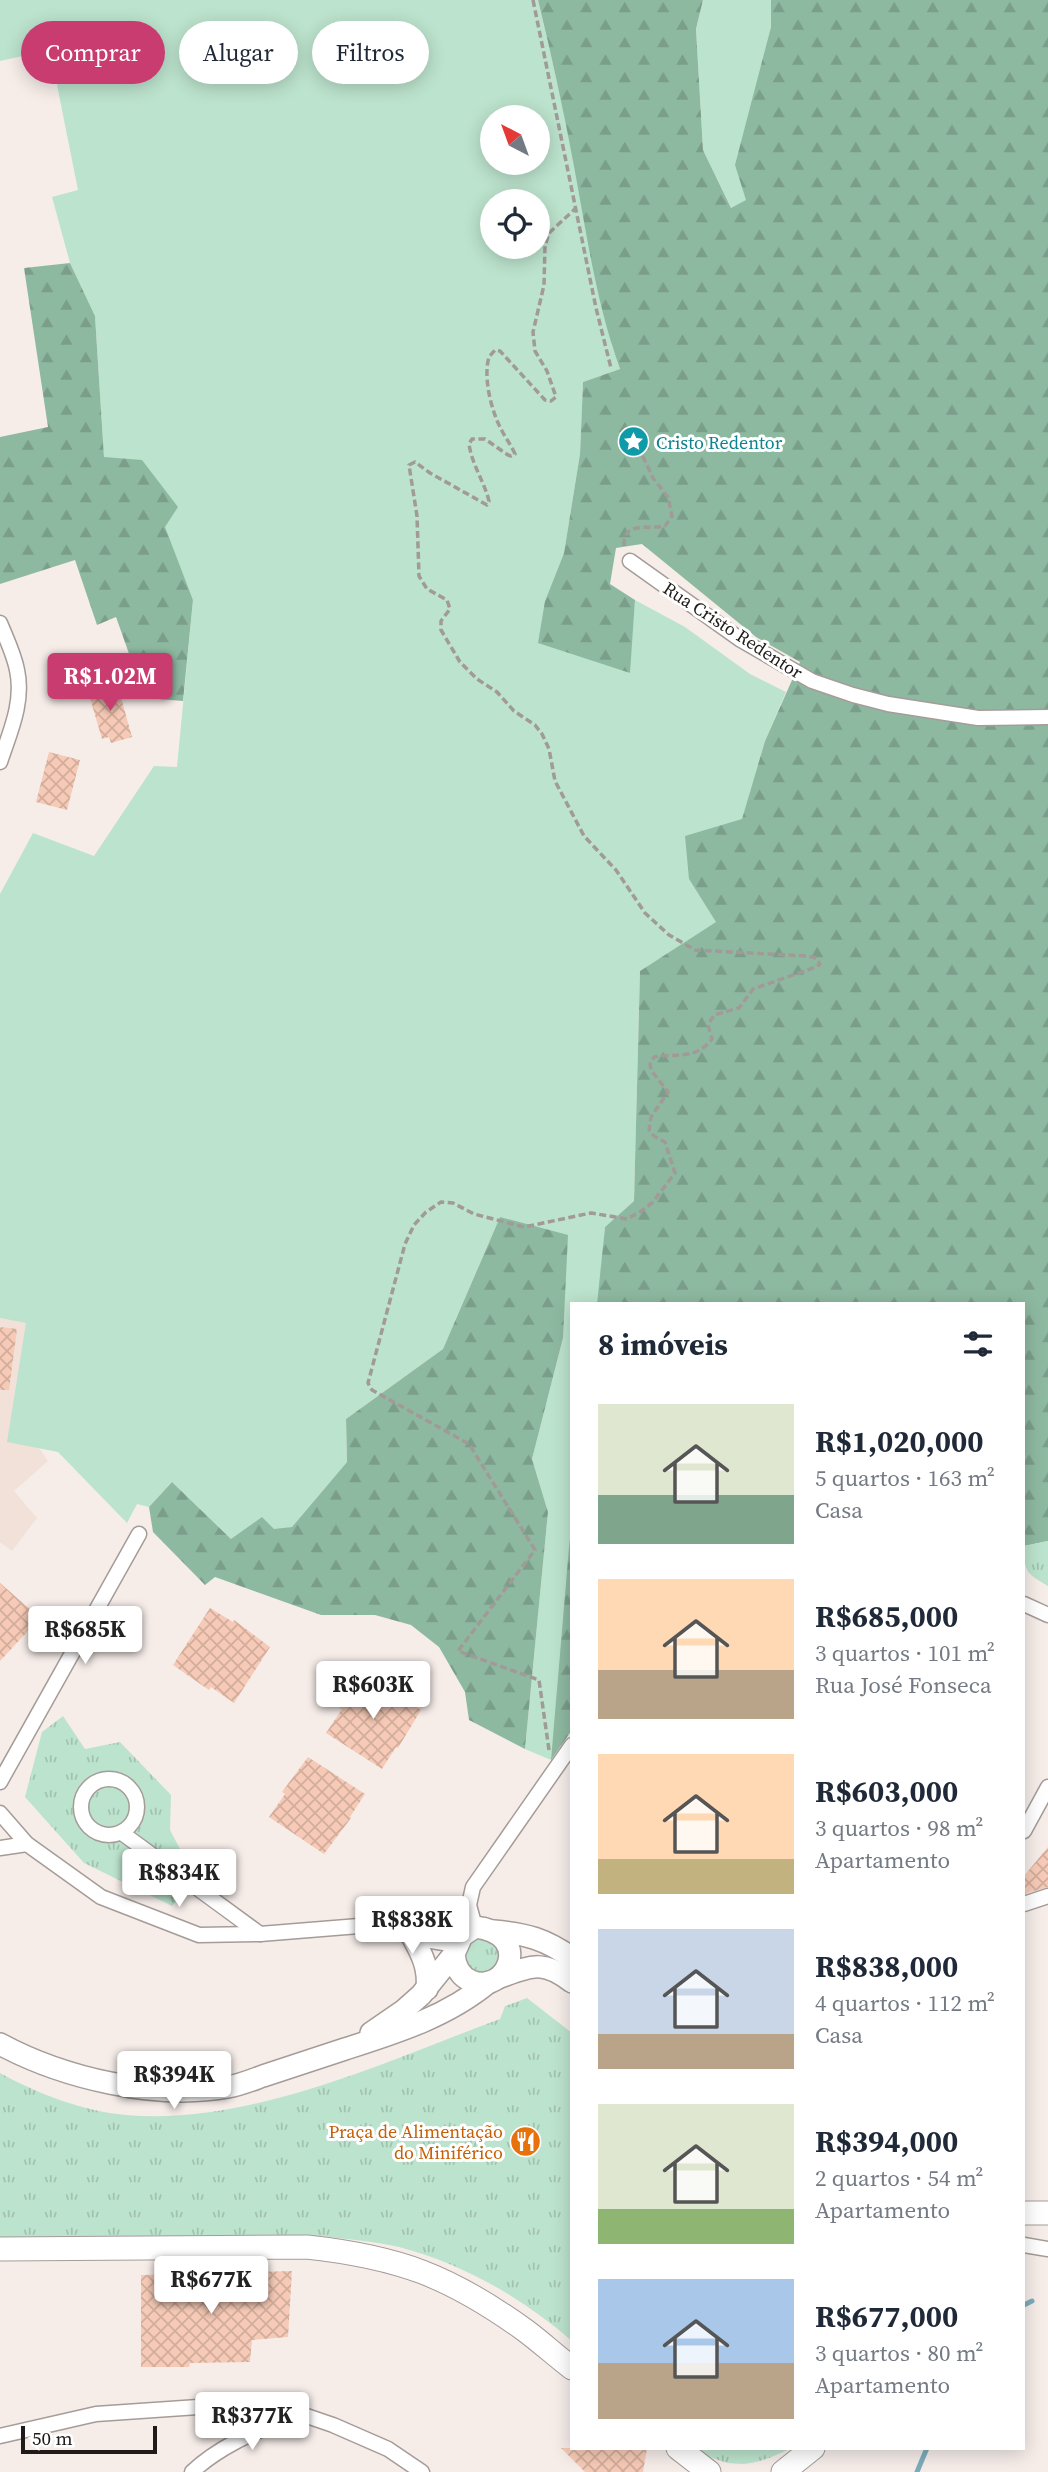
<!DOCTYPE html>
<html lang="pt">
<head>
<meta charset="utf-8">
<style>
	body { margin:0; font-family:"Source Serif 4",serif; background:#f6f6f7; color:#1f2937; height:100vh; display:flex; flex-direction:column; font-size:26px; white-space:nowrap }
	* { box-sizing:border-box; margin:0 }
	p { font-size:23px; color:#747a83 }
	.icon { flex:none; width:38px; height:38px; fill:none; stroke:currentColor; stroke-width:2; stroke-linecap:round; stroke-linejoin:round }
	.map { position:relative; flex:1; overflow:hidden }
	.details { position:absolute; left:570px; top:1302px; width:455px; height:1148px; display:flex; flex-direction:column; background:#fff; border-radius:0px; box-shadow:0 4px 18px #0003 }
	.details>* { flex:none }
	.hud { position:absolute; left:21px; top:21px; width:444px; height:63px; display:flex; gap:14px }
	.needle { width:46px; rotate:319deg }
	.controls { position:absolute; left:480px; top:105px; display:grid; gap:14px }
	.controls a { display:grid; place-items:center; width:70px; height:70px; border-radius:50%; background:#fff; box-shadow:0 4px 18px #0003; font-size:35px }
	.scale { position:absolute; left:21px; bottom:18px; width:136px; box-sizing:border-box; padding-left:7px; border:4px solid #1e1b19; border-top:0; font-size:19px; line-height:24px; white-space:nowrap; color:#1e1b19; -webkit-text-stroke:5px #fff; paint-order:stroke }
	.price { position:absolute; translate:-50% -60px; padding:0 16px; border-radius:7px; background:#fff; color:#222; font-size:23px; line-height:46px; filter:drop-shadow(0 2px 4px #0008) }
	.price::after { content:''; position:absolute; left:50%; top:42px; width:21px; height:16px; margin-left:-10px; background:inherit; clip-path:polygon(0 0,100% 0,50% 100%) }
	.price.on { background:#c83c70; color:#fff }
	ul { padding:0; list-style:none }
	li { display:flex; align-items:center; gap:21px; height:175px; padding:0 28px }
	li span { display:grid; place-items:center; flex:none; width:196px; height:140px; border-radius:0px; color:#555 }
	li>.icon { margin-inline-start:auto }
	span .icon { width:84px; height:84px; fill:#fffc; stroke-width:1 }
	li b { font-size:30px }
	h2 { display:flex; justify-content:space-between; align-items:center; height:84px; padding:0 28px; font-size:30px }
	.pill { padding:0 24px; border-radius:32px; background:#fff; box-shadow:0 4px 18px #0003; font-size:24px; line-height:63px }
	.pill.on { background:#c83c70; color:#fff }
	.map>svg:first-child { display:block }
	.built { fill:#f2e1d9 }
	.grass { fill:#bce3cd; fill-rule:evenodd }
	.forest { fill:url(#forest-firs) }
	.park { fill:url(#park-tufts) }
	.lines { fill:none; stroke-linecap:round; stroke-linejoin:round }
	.stream { stroke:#7cadbc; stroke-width:5 }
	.building { fill:url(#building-cross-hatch) }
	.street-casing { stroke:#a59c99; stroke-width:17 }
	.secondary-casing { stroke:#a59c99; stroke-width:24 }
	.primary-casing { stroke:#a59c99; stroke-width:25 }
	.path { stroke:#a19a97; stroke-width:3.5; stroke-dasharray:7 3.5; stroke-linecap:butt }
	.street { stroke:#fff; stroke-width:14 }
	.secondary { stroke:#fff; stroke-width:21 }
	.primary { stroke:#fff; stroke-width:23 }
	.labels { text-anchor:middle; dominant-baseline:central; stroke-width:6; stroke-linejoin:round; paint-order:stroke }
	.culture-label { font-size:18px; fill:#0d838f; stroke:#fff; text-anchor:start }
	.street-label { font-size:18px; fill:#1e1b19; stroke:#fff }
	.food-label { font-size:18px; fill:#c56008; stroke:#fff; text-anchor:end }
</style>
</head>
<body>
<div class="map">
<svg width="1048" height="2472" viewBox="0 0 1048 2472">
	<defs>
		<pattern id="forest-firs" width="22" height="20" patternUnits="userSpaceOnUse" patternTransform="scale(1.75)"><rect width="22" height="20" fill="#8eb9a1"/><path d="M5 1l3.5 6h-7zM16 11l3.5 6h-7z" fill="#7a9e8a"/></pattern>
		<pattern id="park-tufts" width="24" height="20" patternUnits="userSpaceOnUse" patternTransform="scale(1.75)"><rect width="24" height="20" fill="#bce3cd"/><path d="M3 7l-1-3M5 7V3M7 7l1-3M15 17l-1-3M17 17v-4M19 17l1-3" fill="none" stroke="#a1c2af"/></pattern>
		<pattern id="building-cross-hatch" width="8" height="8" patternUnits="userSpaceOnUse" patternTransform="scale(1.75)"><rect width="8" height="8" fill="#f6cab6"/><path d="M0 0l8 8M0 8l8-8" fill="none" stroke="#d2ad9c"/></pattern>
	</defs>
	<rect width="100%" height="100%" fill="#f6ede9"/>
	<path class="built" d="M0,1318L26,1322L25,1428L48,1461L14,1491L37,1518L12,1551L0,1542Z"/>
	<g class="grass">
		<path d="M0,0H538L564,111L612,346L620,369L583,382L580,454L564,553L545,601L629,673L635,600L685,627L750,674L786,692L765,741L742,820L689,879L717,922L640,971L634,1201L605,1227L598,1304H572V1551L551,1760L525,1749L548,1512L532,1459L563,1338L500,1217L443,1349L346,1419L347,1462L292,1527L231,1539L172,1482L149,1507L137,1504L127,1523L58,1452L7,1442L26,1323L0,1318V894L33,833L94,856L154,766L177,767L193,600L164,527L104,457L95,316L70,263L52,197L78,190L50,50L0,61ZM492,117H537V163H492ZM492,201H537V247H492Z"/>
		<path d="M703,0H771V27L746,201L731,208L703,150L696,29Z"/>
	</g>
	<g class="forest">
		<path d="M538,0H703L696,29L703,150L731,208L746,200L735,165L771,27V0H1048V1541L1024,1546V1304H597L605,1227L634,1201L640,971L716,922L689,879L685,836L742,819L765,741L800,662L756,637L642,544L616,548L610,584L635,600L630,673L538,643L545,601L564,553L580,454L583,382L620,369C596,303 586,230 573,161C563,107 551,54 538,0Z"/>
		<path d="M70,263L95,316L104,457L142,460L178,507L165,527L193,600L183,701L158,699L147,667L132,662L116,617L97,625L75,560L0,584V437L48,427L24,268Z"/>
		<path d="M500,1217L568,1235L563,1338L532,1459L548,1512L525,1749L469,1720L465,1692L439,1647L411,1625L375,1615H321L215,1577L205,1585L153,1532L149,1507L172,1482L231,1539L262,1517L274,1529L292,1527L347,1462L346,1419L443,1349Z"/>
		<path d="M572,1519V1730L551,1760L569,1548Z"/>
	</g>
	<g class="park">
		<path d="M1048,1541V1586C1026,1573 1024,1572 1024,1546Z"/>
		<path d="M63,1716L85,1749L120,1742L171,1795L170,1830L196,1879L172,1906L84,1863L25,1797L42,1732Z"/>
		<circle cx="482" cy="1956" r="17"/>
		<path d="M527,1998L572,2033V2341C522,2298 464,2264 399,2247C373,2241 346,2239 320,2236L0,2237V2073C38,2094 83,2111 126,2115C249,2126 387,2061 500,2019L505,2006Z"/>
		<path d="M696,2448H791C756,2466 729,2472 696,2448Z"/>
	</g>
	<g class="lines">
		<g class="stream">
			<path d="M1024,2305L1032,2301"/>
			<path d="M917,2472L927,2448"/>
		</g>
	</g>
	<g class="building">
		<path d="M117,683L132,737L111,743L109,737L102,739L88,691Z"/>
		<path d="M49,752L80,760L67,810L36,802Z"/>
		<path d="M0,1327L17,1329L9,1390H0Z"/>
		<path d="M0,1583L40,1618L0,1661Z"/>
		<path d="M210,1608L233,1622L234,1620L270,1647L234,1703L211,1687L209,1690L173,1665Z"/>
		<path d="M365,1672L421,1710L398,1748L396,1747L382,1769L326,1733L342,1709L339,1708Z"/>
		<path d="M308,1757L365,1794L350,1817L351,1818L324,1854L269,1817L285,1794L282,1792Z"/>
		<path d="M1048,1847V1887L1024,1894V1876Z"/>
		<path d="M292,2271L288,2337L252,2340L250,2362L190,2363L189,2367H141V2275Z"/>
		<path d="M561,2448H647L643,2472H585Z"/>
	</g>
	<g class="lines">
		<defs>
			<g id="street">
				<path d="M630,561L741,640L812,681L853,695L888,704L978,718L1048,717"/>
				<path d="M0,623C6,638 14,654 17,670C24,702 10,732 0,762"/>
				<path d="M1024,1604L1048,1615"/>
				<circle cx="109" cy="1807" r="28"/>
				<path d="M0,1782L139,1534"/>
				<path d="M0,1813L27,1844L101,1897L199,1935L260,1934L433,1920L452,1923L469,1931"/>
				<path d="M1024,1831L1048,1787"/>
				<path d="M122,1833L260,1934"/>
				<path d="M0,1848L27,1844"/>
				<path d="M1024,1904L1048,1896"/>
				<path d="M382,1925L413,1938L456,1945"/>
				<path d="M475,1927L469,1905L473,1887L572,1745"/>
				<path d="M1024,2245L1048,2249"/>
				<path d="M0,2436L96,2414L242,2404L298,2413L333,2425L388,2449L422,2472"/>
				<path d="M192,2472C222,2444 260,2430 297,2414"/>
			</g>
			<g id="secondary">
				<path d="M494,1931C527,1934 545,1939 572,1958"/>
				<path d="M413,1938C423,1956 429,1969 427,1989"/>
				<path d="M498,1978C531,1966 542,1959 572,1982"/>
				<path d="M371,2033L403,2011L421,1995L454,1954L462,1936L475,1927C535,1934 506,1996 471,1981C459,1976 455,1965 454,1954"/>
				<path d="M0,2044C63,2078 156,2100 228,2087C240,2085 252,2080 263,2076C290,2067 318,2058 345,2049C395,2033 447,2017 489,1982"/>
			</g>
			<g id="primary">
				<path d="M1024,2213H1048"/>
				<path d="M0,2249L307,2247C399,2257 450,2276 526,2331C542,2343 556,2356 572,2368"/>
				<path d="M678,2448L709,2472"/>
				<path d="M783,2472L813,2448"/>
			</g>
		</defs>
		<use href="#street" class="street-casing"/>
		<use href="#secondary" class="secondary-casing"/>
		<use href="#primary" class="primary-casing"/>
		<g class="path">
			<path d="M533,0L596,308L611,368"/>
			<path d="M624,546C623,520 648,530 665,526L672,516L668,497L653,478L638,446"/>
			<path d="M549,1750L539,1680L458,1651L535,1550L469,1444L372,1390L368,1383L405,1244L414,1225L426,1212L441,1202L453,1203L474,1214L524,1227L591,1213L627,1219L640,1212L652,1203L675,1173L665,1142L654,1136L649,1130L651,1117L668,1092L651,1070L650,1064L654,1057C677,1053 696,1060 712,1039L708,1025L714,1015L739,1008L753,989L816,967L820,964L816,958L807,956L695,950L669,935L645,913L616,870L584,836L555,781L549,749L542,734L535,725L514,711L497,692L477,679L460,662L441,630V621L450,609L447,600L427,589L419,576L417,516L409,465L415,462L430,473L487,505L489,501C484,481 472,465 469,444L472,439H485L508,455L511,456L515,454C511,445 505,437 501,429C491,410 483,377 489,357L495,350L500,351L545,400L551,401L556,397L547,371L535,351L533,332L544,285L545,246L549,233L576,208"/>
		</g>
		<use href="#street" class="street"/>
		<use href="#secondary" class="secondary"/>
		<use href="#primary" class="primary"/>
	</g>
	<defs>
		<symbol id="sight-disc" viewBox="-11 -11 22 22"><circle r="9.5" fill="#0f9aa8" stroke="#fff"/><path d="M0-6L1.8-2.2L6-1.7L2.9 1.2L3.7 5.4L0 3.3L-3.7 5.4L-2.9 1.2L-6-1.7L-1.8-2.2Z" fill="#fff"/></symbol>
		<symbol id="restaurant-disc" viewBox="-11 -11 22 22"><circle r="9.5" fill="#e8710a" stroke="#fff"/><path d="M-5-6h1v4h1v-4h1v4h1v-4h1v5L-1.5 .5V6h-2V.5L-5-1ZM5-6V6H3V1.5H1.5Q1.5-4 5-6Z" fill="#fff"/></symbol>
	</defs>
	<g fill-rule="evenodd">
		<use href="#sight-disc" x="616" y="424" width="35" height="35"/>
		<use href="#restaurant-disc" x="508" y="2124" width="35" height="35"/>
	</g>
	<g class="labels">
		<g class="culture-label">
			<text x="656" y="442">Cristo Redentor</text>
		</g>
		<g class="street-label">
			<text transform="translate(733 630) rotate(33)">Rua Cristo Redentor</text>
		</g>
		<g class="food-label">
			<text x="503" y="2131">Praça de Alimentação<tspan x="503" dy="21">do Miniférico</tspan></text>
		</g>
	</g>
</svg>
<div class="controls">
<a><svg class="needle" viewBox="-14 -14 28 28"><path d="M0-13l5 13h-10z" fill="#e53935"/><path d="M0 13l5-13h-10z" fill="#747a83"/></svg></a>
<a><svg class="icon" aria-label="locate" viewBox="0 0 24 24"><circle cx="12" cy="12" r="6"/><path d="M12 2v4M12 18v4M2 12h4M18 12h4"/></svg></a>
</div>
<div class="scale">50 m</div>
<b class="price on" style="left:110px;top:713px">R$1.02M</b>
<b class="price" style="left:85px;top:1666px">R$685K</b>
<b class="price" style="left:373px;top:1721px">R$603K</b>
<b class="price" style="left:179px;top:1909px">R$834K</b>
<b class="price" style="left:412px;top:1956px">R$838K</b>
<b class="price" style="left:174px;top:2111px">R$394K</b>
<b class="price" style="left:211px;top:2316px">R$677K</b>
<b class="price" style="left:252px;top:2452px">R$377K</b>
<div class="hud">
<a class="pill on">Comprar</a>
<a class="pill">Alugar</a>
<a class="pill">Filtros</a>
</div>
<section class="details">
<h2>8 imóveis<svg class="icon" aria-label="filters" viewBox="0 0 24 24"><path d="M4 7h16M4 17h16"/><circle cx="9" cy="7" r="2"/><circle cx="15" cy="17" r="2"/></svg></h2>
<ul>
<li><span style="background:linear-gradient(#dfe7d0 65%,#7fa58c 0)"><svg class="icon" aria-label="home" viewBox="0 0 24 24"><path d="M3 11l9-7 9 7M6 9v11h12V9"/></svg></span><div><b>R$1,020,000</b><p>5 quartos · 163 m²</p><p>Casa</p></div></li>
<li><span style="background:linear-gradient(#ffd9b3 65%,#b9a48a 0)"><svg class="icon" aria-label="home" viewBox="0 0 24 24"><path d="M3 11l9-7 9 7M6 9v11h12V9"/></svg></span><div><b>R$685,000</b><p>3 quartos · 101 m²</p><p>Rua José Fonseca</p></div></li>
<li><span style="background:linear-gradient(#ffd9b3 75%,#c2b280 0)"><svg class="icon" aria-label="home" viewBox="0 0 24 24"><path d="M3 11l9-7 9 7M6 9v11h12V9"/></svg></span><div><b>R$603,000</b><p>3 quartos · 98 m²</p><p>Apartamento</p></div></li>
<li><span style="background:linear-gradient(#c9d6e8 75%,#b9a48a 0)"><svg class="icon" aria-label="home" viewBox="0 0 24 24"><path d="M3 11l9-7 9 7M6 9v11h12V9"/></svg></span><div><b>R$838,000</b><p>4 quartos · 112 m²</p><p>Casa</p></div></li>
<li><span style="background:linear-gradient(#dfe7d0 75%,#8fb573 0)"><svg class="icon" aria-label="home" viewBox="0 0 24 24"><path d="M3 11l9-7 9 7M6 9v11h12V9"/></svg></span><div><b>R$394,000</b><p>2 quartos · 54 m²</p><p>Apartamento</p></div></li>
<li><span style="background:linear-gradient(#a9c7e8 60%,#b9a48a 0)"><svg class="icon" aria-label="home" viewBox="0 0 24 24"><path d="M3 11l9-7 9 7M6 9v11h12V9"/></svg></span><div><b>R$677,000</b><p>3 quartos · 80 m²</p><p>Apartamento</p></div></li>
</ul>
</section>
</div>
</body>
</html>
